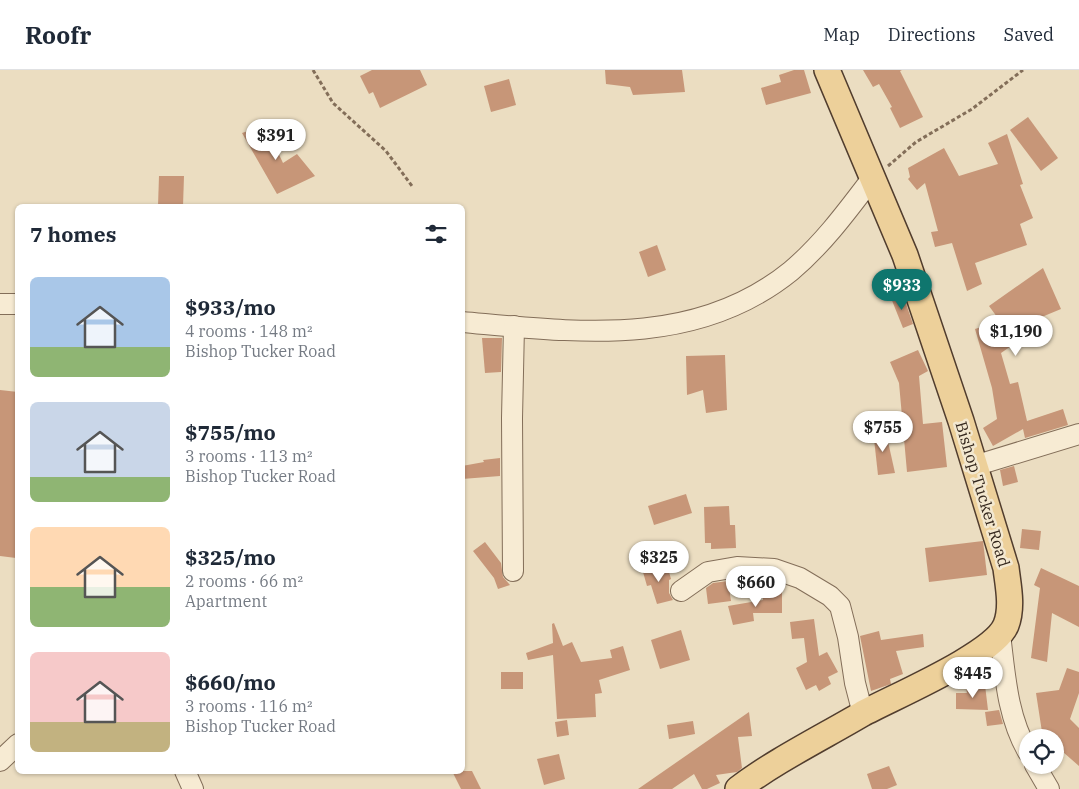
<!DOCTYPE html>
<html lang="en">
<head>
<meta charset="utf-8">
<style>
	body { margin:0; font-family:"IBM Plex Serif",serif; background:#f6f6f7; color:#1f2937; height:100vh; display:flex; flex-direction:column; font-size:19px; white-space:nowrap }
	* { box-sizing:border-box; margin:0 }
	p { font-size:16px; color:#747a83 }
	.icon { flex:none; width:28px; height:28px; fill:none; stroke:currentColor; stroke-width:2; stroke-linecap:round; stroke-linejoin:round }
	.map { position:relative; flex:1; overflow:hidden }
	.side { position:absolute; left:15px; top:134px; width:450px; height:570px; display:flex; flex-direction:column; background:#fff; border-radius:8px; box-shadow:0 1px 4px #0004 }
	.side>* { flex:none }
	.controls { position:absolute; left:1019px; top:659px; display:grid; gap:10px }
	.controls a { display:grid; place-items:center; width:45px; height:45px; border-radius:50%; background:#fff; box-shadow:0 1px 4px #0004; font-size:25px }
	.price { position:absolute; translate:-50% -42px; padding:0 11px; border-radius:18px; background:#fff; color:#222; font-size:16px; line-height:32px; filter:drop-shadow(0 1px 2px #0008) }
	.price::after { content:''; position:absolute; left:50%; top:30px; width:15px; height:11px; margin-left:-8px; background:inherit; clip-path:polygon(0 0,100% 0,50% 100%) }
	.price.on { background:#0f766e; color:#fff }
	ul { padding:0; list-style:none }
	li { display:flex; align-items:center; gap:15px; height:125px; padding:0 15px }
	li span { display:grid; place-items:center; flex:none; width:140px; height:100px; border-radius:8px; color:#555 }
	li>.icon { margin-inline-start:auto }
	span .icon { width:60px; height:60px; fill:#fffc; stroke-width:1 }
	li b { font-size:21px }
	h2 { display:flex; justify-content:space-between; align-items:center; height:60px; padding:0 15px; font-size:21px }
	header { display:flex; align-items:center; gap:30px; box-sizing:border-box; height:70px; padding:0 25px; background:#fff; border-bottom:1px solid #e0e1e3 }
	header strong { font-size:24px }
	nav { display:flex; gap:28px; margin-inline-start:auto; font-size:18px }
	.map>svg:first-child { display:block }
	.building { fill:#c79678 }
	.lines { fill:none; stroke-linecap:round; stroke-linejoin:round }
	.minor-casing { stroke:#836e59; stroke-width:22 }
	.major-casing { stroke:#513d2e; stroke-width:28 }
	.path { stroke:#836e59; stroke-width:3; stroke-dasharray:4 2.5; stroke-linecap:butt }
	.minor { stroke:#f7ebd3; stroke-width:20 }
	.major { stroke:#edd09a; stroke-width:25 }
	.labels { text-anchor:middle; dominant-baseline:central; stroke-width:5; stroke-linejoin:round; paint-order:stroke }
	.street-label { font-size:16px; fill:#34271d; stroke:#f3e8d0 }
</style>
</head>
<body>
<header>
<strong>Roofr</strong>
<nav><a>Map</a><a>Directions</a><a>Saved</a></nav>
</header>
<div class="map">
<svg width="1079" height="719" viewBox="0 0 1079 719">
	<rect width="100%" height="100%" fill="#ebddc1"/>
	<g class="building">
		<path d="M372,0H420L427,15L380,38L373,22L369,24L360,6Z"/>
		<path d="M605,0H682L685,22L633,25L630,17L606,14Z"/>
		<path d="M794,0H804L811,23L766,35L761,18L781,12L779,5Z"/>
		<path d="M863,0H902L900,1L923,47L900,58L890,38L892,37L879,14L873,17Z"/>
		<path d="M509,9L516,35L491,42L484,16Z"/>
		<path d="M1028,47L1058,88L1041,101L1010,60Z"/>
		<path d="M265,55L283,93L297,84L315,106L277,124L242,63Z"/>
		<path d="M1007,64L1023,114L1020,115L1033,148L1020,154L1027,175L975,193L982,214L967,221L952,173L935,177L931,162L938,161L925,113L917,120L908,109L910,107L908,98L944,78L959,106L998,94L988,73Z"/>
		<path d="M159,106H184L183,136H158Z"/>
		<path d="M657,175L666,200L648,207L639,182Z"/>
		<path d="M1043,198L1061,239L1020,256L1027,265L1001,283L1010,314L1018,312L1027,351L1063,339L1068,355L1025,368L1023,359L993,376L983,358L997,349L992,318L975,259L1000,251L989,236Z"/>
		<path d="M903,225L913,254L903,258L891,228Z"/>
		<path d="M482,268H502L501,302L485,303Z"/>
		<path d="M918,280L928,301L919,306L923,354L942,352L947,397L907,402L899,313L890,292Z"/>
		<path d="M725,285L727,340L706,343L703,320L687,325L686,286Z"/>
		<path d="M0,320L18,322L16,488L0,486Z"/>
		<path d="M885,358L895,403L878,405L873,360Z"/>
		<path d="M500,388V406L462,409V396L484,392L483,390Z"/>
		<path d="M1014,396L1018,412L1003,416L1000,400Z"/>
		<path d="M686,424L692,443L654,455L648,436Z"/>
		<path d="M729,436L730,455H735L736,478L711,479V473H705L704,437Z"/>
		<path d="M1022,459L1041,461L1039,480L1020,478Z"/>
		<path d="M983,471L987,505L929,512L925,478Z"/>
		<path d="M485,472L501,493L503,507L510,515L498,519L494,508L473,481Z"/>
		<path d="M667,495L671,509L669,510V523L673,530L657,534L651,515L647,516L643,502Z"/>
		<path d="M1041,498L1079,516V557L1052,543L1047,592L1031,588L1040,518L1034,515Z"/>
		<path d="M728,511L731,531L708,534L706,518L713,513Z"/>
		<path d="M763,522H782V543H753L754,551L733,555L728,536L763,530Z"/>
		<path d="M814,549L819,586L827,582L838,602L828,607L831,614L819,621L816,615L806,620L796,598L807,592L804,568L792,569L790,552Z"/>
		<path d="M554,553L563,576L572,572L581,592L612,588L610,580L623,576L630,600L599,610L602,623L595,624L596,647L557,649L553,585L528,590L526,583L553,573L552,554Z"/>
		<path d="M681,560L690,590L660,599L651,570Z"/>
		<path d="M879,561L881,570L923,564L924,577L896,581L903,604L890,609L891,614L871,621L860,566Z"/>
		<path d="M1067,598L1079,602V623L1070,649L1079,658V696L1055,675V668H1047L1042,662L1036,623L1059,620Z"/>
		<rect x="501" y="602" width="22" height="17"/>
		<path d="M985,615L988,640L956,639V623H967L966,617Z"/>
		<path d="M999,640L1003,654L987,656L985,642Z"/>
		<path d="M749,642L752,666L738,667L742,698L737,702L716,705L720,713L707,719H702L694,704L672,719H638Z"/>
		<path d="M567,650L569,665L557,667L555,652Z"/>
		<path d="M693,651L695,664L669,669L667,655Z"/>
		<path d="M559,684L565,709L544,715L537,689Z"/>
		<path d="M889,696L897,715L887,719H872L867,704Z"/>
		<path d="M452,701H472L481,719H461Z"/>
	</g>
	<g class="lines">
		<defs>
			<g id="minor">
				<path d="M0,234H18"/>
				<path d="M462,252C576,262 695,279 791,201C823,174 848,140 873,107"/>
				<path d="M974,396L1079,364"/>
				<path d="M513,501L512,348L514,256"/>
				<path d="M681,521L708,502L737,497L774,499L800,508L830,526L840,536L848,567L855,613L863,644"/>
				<path d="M1000,564C1005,604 1007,646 1028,682"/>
				<path d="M0,691L18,674"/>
				<path d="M1035,695L1049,719"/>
				<path d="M185,701L193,719"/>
			</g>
			<path id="major" d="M738,719C773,692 823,667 862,644C893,627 994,585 1006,555C1013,537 1008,515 1006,498L961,351L905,185L827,0"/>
		</defs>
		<use href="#minor" class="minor-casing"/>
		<use href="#major" class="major-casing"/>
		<g class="path">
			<path d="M313,0L333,33L386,81L412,116"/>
			<path d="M888,96L916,72L972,39L1023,0"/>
		</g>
		<use href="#minor" class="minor"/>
		<use href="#major" class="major"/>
	</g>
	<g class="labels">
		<g class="street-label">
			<text transform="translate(983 424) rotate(73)">Bishop Tucker Road</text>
		</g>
	</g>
</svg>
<div class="controls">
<a><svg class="icon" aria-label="locate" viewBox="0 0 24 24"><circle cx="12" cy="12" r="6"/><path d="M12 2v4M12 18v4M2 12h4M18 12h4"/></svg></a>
</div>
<b class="price" style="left:276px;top:91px">$391</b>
<b class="price on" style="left:902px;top:241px">$933</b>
<b class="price" style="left:1016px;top:287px">$1,190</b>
<b class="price" style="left:883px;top:383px">$755</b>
<b class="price" style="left:659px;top:513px">$325</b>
<b class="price" style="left:756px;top:538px">$660</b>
<b class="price" style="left:973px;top:629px">$445</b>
<section class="side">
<h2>7 homes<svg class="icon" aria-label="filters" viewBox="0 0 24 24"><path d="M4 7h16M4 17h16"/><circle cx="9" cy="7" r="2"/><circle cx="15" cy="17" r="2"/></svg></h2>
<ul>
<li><span style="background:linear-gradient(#a9c7e8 70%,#8fb573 0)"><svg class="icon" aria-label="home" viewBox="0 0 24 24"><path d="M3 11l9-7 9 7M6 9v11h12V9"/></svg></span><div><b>$933/mo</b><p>4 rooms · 148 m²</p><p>Bishop Tucker Road</p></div></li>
<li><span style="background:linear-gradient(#c9d6e8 75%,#8fb573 0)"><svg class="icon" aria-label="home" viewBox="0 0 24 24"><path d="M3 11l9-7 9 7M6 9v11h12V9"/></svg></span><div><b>$755/mo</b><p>3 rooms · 113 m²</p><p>Bishop Tucker Road</p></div></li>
<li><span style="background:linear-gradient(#ffd9b3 60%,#8fb573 0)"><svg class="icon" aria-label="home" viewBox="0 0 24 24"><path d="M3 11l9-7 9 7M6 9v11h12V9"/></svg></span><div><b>$325/mo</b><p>2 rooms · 66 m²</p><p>Apartment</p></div></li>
<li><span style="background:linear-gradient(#f6c9c9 70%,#c2b280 0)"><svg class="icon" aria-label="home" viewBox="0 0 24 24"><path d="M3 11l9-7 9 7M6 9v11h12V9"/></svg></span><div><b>$660/mo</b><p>3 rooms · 116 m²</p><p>Bishop Tucker Road</p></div></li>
</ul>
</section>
</div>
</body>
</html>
